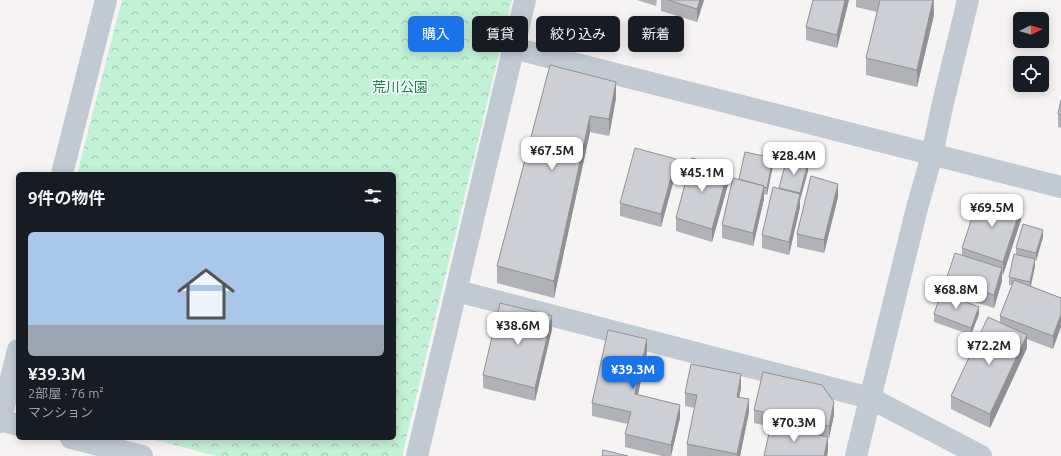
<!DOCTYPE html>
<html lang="ja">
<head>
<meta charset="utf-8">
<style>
	body { margin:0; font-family:Ubuntu,"Noto Sans JP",sans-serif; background:#242831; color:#f1f3f6; height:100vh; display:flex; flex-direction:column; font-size:15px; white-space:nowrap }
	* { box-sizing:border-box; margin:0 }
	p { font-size:13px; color:#9ea1a6 }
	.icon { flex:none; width:22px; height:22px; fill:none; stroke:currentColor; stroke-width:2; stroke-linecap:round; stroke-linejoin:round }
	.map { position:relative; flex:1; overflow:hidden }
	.sheet { position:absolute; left:16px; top:172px; width:380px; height:268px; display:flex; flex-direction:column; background:#171b24; border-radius:6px; box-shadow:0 2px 10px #0003 }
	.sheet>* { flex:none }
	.guide { position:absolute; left:408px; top:16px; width:380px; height:36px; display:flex; gap:8px }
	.needle { width:26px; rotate:85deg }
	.buttons { position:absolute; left:1013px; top:12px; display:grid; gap:8px }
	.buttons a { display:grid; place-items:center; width:36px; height:36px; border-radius:6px; background:#171b24; box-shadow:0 2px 10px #0003; font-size:20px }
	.price { position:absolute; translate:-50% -34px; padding:0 9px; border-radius:8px; background:#fff; color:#222; font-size:13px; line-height:26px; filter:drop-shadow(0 1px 2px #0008) }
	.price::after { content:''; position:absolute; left:50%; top:24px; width:12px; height:9px; margin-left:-6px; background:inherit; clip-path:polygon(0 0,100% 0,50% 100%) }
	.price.current { background:#1a73e8; color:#fff }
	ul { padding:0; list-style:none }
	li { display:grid; align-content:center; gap:8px; height:212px; padding:0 12px }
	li+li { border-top:1px solid #363941 }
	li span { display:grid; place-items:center; height:124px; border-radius:6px; color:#555 }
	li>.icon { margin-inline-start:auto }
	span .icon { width:72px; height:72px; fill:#fffc; stroke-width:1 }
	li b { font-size:17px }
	h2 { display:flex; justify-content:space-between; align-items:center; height:48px; padding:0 12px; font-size:17px }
	.tag { padding:0 14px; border-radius:6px; background:#171b24; box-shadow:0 2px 10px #0003; font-size:14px; line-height:36px }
	.tag.current { background:#1a73e8; color:#fff }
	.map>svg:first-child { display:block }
	.park { fill:url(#park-crowns) }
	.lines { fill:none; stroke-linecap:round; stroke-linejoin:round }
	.minor { stroke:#c1cad2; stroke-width:22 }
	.wall { fill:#b0b2b7 }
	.shaded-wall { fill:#909195 }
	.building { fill:#cdcfd5; stroke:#909195 }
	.labels { text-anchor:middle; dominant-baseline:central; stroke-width:3; stroke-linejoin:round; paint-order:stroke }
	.park-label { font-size:14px; fill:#17864f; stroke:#fff }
</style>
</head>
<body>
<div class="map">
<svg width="1061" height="456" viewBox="0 0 1061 456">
	<defs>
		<pattern id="park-crowns" width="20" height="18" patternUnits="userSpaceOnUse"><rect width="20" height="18" fill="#c3f1d5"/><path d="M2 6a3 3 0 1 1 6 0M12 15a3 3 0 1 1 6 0" fill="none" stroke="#a0c6b0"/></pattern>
	</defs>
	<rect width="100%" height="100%" fill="#f5f3f3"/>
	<path class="park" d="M122,0H512L402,456H217L148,438H394V174H77Z"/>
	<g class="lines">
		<g class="minor">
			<path d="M513,48L1061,187"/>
			<path d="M62,174L106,0"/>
			<path d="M457,291L870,398L981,456"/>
			<path d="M0,420L18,425"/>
			<path d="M0,422L18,350"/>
			<path d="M71,438L142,456"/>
			<path d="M417,456L525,0"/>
			<path d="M856,456L917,208L932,155L942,107L968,0"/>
		</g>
	</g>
	<g class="wall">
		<path d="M637,0H657L656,6Z"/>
		<path d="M661,0H704L697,22L661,11Z"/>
		<path d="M849,0L837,48L806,40V27Z"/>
		<path d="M856,0H934V15L917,87L866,75V58L877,12L856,7Z"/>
		<path d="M550,65L616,98L609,136L590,132L554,298L497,283V266Z"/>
		<path d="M1061,100V128L1058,127V114Z"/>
		<path d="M773,165L767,195L764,194V199L753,246L722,238V225L739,179Z"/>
		<path d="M808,171L800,200V207L789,255L762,248V235L779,188Z"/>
		<path d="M676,172L661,227L620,216V203Z"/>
		<path d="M729,181L712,242L676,231V218Z"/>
		<path d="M838,197L824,253L797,247V234Z"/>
		<path d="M1021,220L1003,275L1002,274V281L994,308L946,293V280L962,255V248Z"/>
		<path d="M1043,237L1036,261L1035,260V266L1031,286L1061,298L1053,349L1027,339V348L990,428L951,409V396L1000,323V316L1012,285H1009V277L1016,255V248Z"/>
		<path d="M934,314H979L971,335L934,322Z"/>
		<path d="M552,329L535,401L483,388V375Z"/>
		<path d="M647,352L638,395L680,418L671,456H662L625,447V434L628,424L592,416V403Z"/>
		<path d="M741,388L739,397L749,412L740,456H687V444L695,408L685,406V393Z"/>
		<path d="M754,410L834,415L828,439V450L827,456H764L771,427L754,423Z"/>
	</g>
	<g class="shaded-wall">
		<path d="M700,0H704L697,22V9Z"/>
		<path d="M845,0H849L837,48V35Z"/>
		<path d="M933,0L934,15L917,87V70Z"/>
		<path d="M616,82V98L609,136V119Z"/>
		<path d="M590,116V132L554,298V281Z"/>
		<path d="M773,158V165L767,195V188Z"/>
		<path d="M676,159V172L661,227V214Z"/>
		<path d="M808,163V171L800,200V207L789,255V242L800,193Z"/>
		<path d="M729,168V181L712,242V229Z"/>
		<path d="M838,184V197L824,253V240Z"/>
		<path d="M764,186V199L753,246V233Z"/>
		<path d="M1021,207V220L1003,275V262Z"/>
		<path d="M1043,230V237L1036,261V253Z"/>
		<path d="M1035,259V266L1030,289V282Z"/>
		<path d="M1002,268V281L994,308V295Z"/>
		<path d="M979,307V314L971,335V328Z"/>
		<path d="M1061,314V327L1053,349V336Z"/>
		<path d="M552,316V329L535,401V388Z"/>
		<path d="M1027,335V348L990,428V414Z"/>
		<path d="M647,339V352L635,408V394Z"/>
		<path d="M741,374V388L737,410V397Z"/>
		<path d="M749,399V412L740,456H737Z"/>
		<path d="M834,402V415L829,439V426Z"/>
		<path d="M680,405V418L671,456V445Z"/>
		<path d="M828,437V450L827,456H824Z"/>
	</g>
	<g class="building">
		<path d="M668,0H700L697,9Z"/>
		<path d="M813,0H845L837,35L806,27Z"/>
		<path d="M880,0H933L917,70L866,58Z"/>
		<path d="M550,65L616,82L609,119L590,116L554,281L497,266Z"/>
		<path d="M1061,100V115L1058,114Z"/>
		<path d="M635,148L676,159L661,214L620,203Z"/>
		<path d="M745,152L773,158L767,188L764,187V186L739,179Z"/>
		<path d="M692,158L729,168L712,229L676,218Z"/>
		<path d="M787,158L808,163L800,193L779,188Z"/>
		<path d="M811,176L838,184L824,240L797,234Z"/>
		<path d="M733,178L764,186L753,233L722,225Z"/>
		<path d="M773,187L800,194L789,242L762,235Z"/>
		<path d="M980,194L1021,207L1003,262L962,248Z"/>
		<path d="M1023,224L1043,230L1036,253L1016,248Z"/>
		<path d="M955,253L1002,268L994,295L946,280Z"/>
		<path d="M1014,254L1035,259L1030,282L1009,277Z"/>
		<path d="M1014,280L1061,298V314L1053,336L1000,316Z"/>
		<path d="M941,293L979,307L971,328L934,314Z"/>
		<path d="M500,303L552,316L535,388L483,375Z"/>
		<path d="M988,317L1027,335L990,414L951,396Z"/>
		<path d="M608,330L647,339L635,394L680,405L671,445L625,434L631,412L592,403Z"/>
		<path d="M691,364L741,374L737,397L749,399L737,454L687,444L697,395L685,393Z"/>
		<path d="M763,372L822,385L834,402L829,426L754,410Z"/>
		<path d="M771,424L828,437L824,456H764Z"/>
		<path d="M603,450L628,456H602Z"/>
	</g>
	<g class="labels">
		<g class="park-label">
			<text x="400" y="87">荒川公園</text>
		</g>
	</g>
</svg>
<div class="buttons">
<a><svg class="needle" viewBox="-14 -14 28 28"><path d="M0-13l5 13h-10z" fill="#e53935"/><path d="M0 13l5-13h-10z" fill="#9ea1a6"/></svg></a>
<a><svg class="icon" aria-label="locate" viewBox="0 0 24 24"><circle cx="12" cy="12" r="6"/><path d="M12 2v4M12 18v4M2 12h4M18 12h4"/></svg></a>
</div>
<b class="price" style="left:552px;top:171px">¥67.5M</b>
<b class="price" style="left:794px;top:176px">¥28.4M</b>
<b class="price" style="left:702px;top:193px">¥45.1M</b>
<b class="price" style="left:992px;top:228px">¥69.5M</b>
<b class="price" style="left:956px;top:310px">¥68.8M</b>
<b class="price" style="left:518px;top:346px">¥38.6M</b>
<b class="price" style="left:989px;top:366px">¥72.2M</b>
<b class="price current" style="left:633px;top:390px">¥39.3M</b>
<b class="price" style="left:794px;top:443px">¥70.3M</b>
<div class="guide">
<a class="tag current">購入</a>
<a class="tag">賃貸</a>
<a class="tag">絞り込み</a>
<a class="tag">新着</a>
</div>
<section class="sheet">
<h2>9件の物件<svg class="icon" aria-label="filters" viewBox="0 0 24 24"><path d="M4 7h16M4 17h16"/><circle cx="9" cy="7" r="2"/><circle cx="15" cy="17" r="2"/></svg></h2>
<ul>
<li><span style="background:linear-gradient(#a9c7e8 75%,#9aa5b1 0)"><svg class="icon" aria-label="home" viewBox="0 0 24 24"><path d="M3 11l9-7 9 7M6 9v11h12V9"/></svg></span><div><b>¥39.3M</b><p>2部屋 · 76 m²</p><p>マンション</p></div></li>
</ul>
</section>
</div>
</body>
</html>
